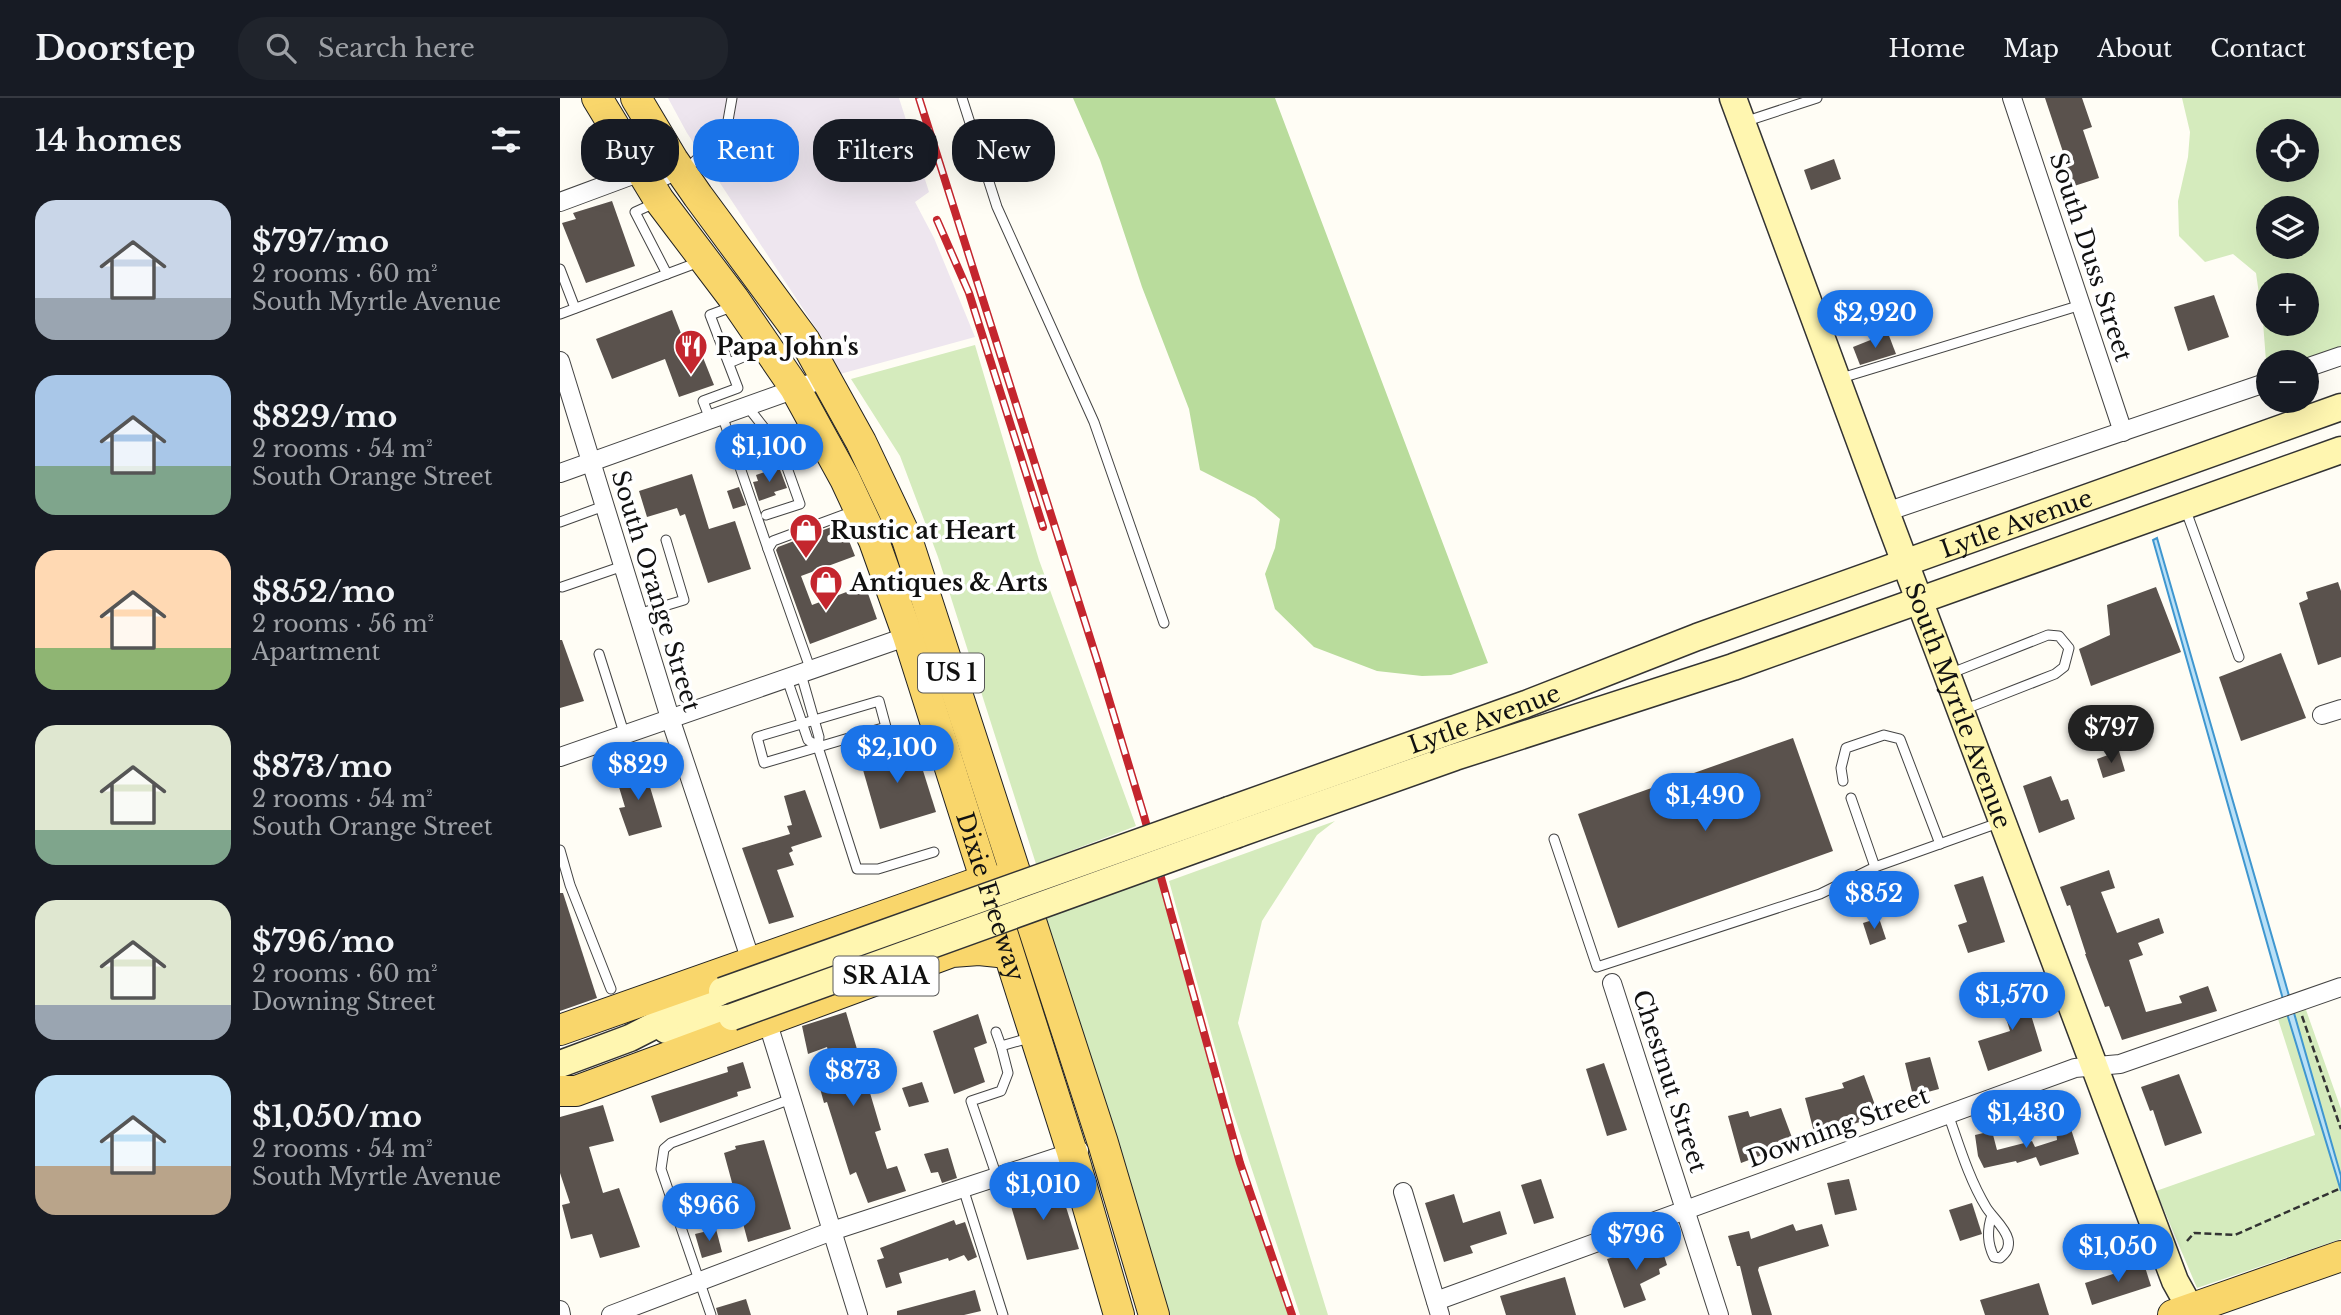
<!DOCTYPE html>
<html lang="en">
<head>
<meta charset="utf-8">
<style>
	body { margin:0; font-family:"Libre Baskerville",serif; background:#20242c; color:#f1f3f6; height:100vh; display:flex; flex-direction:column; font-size:26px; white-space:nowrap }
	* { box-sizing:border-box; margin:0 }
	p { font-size:23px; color:#9ea1a6 }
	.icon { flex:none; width:38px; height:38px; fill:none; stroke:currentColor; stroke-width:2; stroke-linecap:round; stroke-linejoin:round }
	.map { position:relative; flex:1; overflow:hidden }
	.drawer { display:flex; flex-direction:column; background:#171b24; width:560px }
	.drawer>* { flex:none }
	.banner { position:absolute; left:21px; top:21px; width:665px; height:63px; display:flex; gap:14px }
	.fabs { position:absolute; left:1696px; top:21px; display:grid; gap:14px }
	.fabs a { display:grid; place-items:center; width:63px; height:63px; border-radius:50%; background:#171b24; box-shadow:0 7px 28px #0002; font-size:35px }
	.price { position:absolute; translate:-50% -60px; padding:0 16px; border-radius:24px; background:#1a73e8; color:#fff; font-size:23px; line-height:46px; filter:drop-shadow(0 2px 4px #0008) }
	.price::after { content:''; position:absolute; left:50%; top:42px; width:21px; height:16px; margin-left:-10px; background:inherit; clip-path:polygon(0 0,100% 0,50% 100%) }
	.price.current { background:#222; color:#fff }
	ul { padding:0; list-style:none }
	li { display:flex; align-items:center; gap:21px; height:175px; padding:0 35px }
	li span { display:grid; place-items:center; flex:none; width:196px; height:140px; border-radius:21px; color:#555 }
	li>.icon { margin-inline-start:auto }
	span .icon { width:84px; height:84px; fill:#fffc; stroke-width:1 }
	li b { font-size:30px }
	h2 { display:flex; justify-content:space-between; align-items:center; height:84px; padding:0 35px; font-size:30px }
	.tag { padding:0 24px; border-radius:28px; background:#171b24; box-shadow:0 7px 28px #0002; font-size:24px; line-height:63px }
	.tag.current { background:#1a73e8; color:#fff }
	header { display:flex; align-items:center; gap:42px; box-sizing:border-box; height:98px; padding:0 35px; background:#171b24; border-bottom:2px solid #363941 }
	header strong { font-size:33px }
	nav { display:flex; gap:38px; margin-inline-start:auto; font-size:24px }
	.search { width:490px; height:63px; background:#20242c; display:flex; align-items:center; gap:18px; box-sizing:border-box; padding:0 24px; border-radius:28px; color:#9ea1a6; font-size:26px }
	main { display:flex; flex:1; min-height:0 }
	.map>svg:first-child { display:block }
	.industrial { fill:#eee6ef }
	.green { fill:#d5ebbd; fill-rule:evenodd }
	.forest { fill:#b9dc9c }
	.water { fill:#b9e0f7; stroke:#3f96cf; stroke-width:2 }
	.building { fill:#5a524d }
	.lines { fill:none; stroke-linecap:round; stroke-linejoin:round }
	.lane-casing { stroke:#444; stroke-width:11 }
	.street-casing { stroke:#444; stroke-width:20 }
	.secondary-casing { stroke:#333; stroke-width:29 }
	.primary-casing { stroke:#222; stroke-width:32 }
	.path { stroke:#333; stroke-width:2.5; stroke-dasharray:7 3.5; stroke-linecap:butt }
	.lane { stroke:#fff; stroke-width:9 }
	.street { stroke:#fff; stroke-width:18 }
	.secondary { stroke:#fff6b0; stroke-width:26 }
	.primary { stroke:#f9d66b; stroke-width:30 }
	.rail-casing { stroke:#c4262e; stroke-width:8 }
	.rail { stroke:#fff; stroke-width:5; stroke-dasharray:16; stroke-linecap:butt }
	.secondary-bridge-casing { stroke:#333; stroke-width:29; stroke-linecap:butt }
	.secondary-bridge { stroke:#fff6b0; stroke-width:26 }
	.labels { text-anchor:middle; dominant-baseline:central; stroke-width:7; stroke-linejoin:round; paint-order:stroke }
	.shield { fill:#fff; stroke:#585858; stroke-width:2 }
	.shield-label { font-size:23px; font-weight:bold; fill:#111 }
	.street-label { font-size:24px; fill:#111; stroke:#fff }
	.poi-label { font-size:24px; font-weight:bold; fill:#111; stroke:#fff; text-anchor:start }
</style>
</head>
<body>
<header>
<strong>Doorstep</strong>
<div class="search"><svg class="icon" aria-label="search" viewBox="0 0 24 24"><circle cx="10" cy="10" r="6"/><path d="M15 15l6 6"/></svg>Search here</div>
<nav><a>Home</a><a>Map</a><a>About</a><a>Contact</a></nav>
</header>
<main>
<section class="drawer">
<h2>14 homes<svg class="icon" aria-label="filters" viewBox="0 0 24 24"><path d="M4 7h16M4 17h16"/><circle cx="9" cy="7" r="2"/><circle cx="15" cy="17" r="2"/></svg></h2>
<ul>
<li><span style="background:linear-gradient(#c9d6e8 70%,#9aa5b1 0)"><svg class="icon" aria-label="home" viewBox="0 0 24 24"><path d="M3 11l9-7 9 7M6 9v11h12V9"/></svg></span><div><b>$797/mo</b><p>2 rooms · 60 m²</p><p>South Myrtle Avenue</p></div></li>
<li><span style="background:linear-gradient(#a9c7e8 65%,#7fa58c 0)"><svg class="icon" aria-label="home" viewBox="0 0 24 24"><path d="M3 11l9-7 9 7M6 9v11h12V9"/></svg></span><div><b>$829/mo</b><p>2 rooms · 54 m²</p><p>South Orange Street</p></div></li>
<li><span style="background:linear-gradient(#ffd9b3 70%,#8fb573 0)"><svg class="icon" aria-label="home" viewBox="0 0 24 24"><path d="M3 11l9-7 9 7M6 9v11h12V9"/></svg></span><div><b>$852/mo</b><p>2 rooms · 56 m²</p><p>Apartment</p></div></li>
<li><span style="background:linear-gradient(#dfe7d0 75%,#7fa58c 0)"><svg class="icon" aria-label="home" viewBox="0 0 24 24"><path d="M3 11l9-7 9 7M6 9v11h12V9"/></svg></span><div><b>$873/mo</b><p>2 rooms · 54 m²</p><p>South Orange Street</p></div></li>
<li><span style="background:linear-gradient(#dfe7d0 75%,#9aa5b1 0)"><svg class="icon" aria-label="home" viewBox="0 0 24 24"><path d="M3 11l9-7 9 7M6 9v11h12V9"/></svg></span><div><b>$796/mo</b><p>2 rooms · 60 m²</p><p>Downing Street</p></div></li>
<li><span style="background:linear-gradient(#bfe0f5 65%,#b9a48a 0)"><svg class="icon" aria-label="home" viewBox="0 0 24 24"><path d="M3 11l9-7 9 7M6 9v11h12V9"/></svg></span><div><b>$1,050/mo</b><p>2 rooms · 54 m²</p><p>South Myrtle Avenue</p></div></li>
</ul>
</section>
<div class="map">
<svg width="1781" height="1217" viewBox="0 0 1781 1217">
	<rect width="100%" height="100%" fill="#fffdf5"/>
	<path class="industrial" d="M108,0H339L369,94L355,104L374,140L415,239L280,276L263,241L127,35Z"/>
	<g class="green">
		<path d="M1622,0H1781V248L1740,263H1706L1703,224L1696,175L1673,156L1645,164L1619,138L1618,103L1628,59L1630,34ZM1746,33V72H1708V33ZM1746,110V149H1708V110ZM1708,187H1746V226H1708Z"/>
		<path d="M415,247L479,462L576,728L476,766L378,459L340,358L291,281Z"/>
		<path d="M775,723L757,737L702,823L678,925L768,1217H740L672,1011L609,783Z"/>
		<path d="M597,765L665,1014L732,1217H594L468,816Z"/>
		<path d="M1745,909L1781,1011V1141L1637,1190L1596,1093L1755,1037L1718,921Z"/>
	</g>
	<path class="forest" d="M513,0H715L928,565L891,577L862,578L817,573L754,549L715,511L705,476L715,450L720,421L695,400L640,372L629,311L582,189L540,62Z"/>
	<path class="water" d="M1597,440L1781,1078V1093L1728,919L1593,442Z"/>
	<g class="building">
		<path d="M1485,0H1522L1532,29L1523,32L1539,80L1511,89L1502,61L1505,60Z"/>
		<path d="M1274,61L1281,81L1251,92L1244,72Z"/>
		<path d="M52,103L75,168L26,185L2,125L16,121L13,115Z"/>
		<path d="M1654,197L1669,239L1628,253L1614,209Z"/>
		<path d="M112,212L131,261L142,257L154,287L119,299L105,261L52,281L36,241Z"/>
		<path d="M1328,235L1336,256L1300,267L1293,249Z"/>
		<path d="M219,369L227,390L214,394L216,397L199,403L193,384L198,383L196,377Z"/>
		<path d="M132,376L149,431L175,423L191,471L148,485L125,416L120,418L117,410L87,419L79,393Z"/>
		<path d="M179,389L186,407L173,411L167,393Z"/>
		<path d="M282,425L295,458L241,478L252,507L305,487L317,521L250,546L216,452L218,449Z"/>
		<path d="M1778,484L1781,493V559L1758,567L1739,505L1748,501L1746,494Z"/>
		<path d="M1596,489L1621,554L1531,588L1519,551L1550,537L1547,507Z"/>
		<path d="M0,542H2L24,603L0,610Z"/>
		<path d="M1721,555L1746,620L1681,643L1659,579Z"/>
		<path d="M1233,640L1273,753L1058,830L1018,716Z"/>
		<path d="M354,644L376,714L320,731L299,658Z"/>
		<path d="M1559,653L1565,673L1543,680L1537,661Z"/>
		<path d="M84,669L102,729L69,738L59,710L65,709L55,676Z"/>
		<path d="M1491,678L1501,703L1508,701L1515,721L1479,735L1463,688Z"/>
		<path d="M245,692L262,739L231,749L233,753L229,755L234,767L217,772L234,819L209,826L182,750L230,736L227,728L232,727L224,698Z"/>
		<path d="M1549,772L1555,790L1541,794L1557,835L1599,820L1604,835L1578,845L1583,857L1569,862L1586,914L1622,905L1619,898L1648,888L1657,913L1562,942L1549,908L1545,909L1525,856H1526L1510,807L1507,808L1500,789Z"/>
		<path d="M1423,778L1445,844L1408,855L1398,827L1407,824L1394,787Z"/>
		<path d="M0,795H3L37,900L0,913Z"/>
		<path d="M1319,820L1326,841L1310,847L1303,825Z"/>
		<path d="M1464,886L1470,903L1467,904L1482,953L1428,973L1418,943L1450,933L1438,894Z"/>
		<path d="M286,914L321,1032L315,1034L327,1071L337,1068L346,1093L308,1105L296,1074L290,1077L267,1004L264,1005L258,983L275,979L267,949L248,956L242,928Z"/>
		<path d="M418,916L427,945L414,950L425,984L394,996L373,933Z"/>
		<path d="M1370,959L1379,991L1353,998L1345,965Z"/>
		<path d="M183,964L191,990L177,994L178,998L100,1025L91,998L168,974L167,969Z"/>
		<path d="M1044,965L1067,1032L1047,1038L1026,971Z"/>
		<path d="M1619,976L1642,1035L1605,1048L1593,1012L1590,1013L1581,989Z"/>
		<path d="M1304,977L1319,1018L1290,1027L1254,1034L1245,1000L1284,990L1282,985Z"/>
		<path d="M362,984L369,1004L349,1009L342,990Z"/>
		<path d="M43,1007L54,1043L29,1049L43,1095L59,1090L80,1149L40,1160L32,1136L11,1141L2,1107L10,1105L0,1075V1019Z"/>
		<path d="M1221,1010L1234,1045L1181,1065L1168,1018L1188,1013L1190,1019Z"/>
		<path d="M1510,1028L1519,1056L1480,1068L1476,1059L1457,1065L1456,1063L1424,1070L1418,1058L1415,1037L1432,1033L1437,1052L1472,1043L1475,1049L1497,1042L1496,1031Z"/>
		<path d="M204,1042L231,1131L188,1144L164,1055L176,1051L175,1048Z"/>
		<path d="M388,1050L397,1080L382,1085L378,1074L371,1075L364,1056Z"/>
		<path d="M981,1081L994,1120L974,1126L961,1087Z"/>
		<path d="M1289,1081L1297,1112L1275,1117L1267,1085Z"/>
		<path d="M498,1083L519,1151L467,1162L448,1098Z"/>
		<path d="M894,1096L903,1125L940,1113L947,1136L910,1148L913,1155L884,1164L865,1105Z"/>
		<path d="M1412,1105L1422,1136L1400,1143L1389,1112Z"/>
		<path d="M394,1122L396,1127L405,1124L417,1159L408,1163L404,1157L389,1163L388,1160L339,1175L342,1185L326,1190L317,1162L324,1160L320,1150Z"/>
		<path d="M1233,1126L1236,1133L1262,1126L1269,1148L1199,1169L1198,1172L1212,1217H1192L1180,1168H1177L1168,1138L1189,1133L1191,1141Z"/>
		<path d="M156,1131L162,1154L142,1160L135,1136Z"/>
		<path d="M1100,1145L1107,1167L1099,1171L1100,1176L1080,1186L1086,1202L1064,1210L1047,1161Z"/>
		<path d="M1584,1166L1591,1188L1532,1207L1525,1185Z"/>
		<path d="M1005,1179L1016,1217H946L940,1198Z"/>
		<path d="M1479,1185L1489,1217H1425L1420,1202Z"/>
		<path d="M415,1192L421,1213L404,1217H337V1213Z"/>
		<path d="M186,1201L191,1217H158L156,1210Z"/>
	</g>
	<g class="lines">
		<defs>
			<g id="lane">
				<path d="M402,0L437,109L534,324L604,525"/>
				<path d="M1184,24L1257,0"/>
				<path d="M95,87L122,75L166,34L172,0"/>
				<path d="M95,105L75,114L107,176"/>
				<path d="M0,171L15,210"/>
				<path d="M0,216L139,164"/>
				<path d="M169,265L202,251"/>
				<path d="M1278,281L1521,207"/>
				<path d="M187,308L220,350L240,406L206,417"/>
				<path d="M162,317L208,451"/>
				<path d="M150,321L143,303L178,290L150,217L174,208"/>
				<path d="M1625,410L1679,559"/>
				<path d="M0,424L44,408"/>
				<path d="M2,489L63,468"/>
				<path d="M78,516L124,502L106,442"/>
				<path d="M39,556L65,638"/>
				<path d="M251,573L208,451L213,443L294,413"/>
				<path d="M241,576L259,639L258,649L297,771H318L374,754"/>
				<path d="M1389,576L1488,537L1499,538L1509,550L1504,569L1495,576L1403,612"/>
				<path d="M227,581L248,642L258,649"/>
				<path d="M319,603L326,629L204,665L197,639Z"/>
				<path d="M1283,683L1281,670L1286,650L1324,637L1340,641L1380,746"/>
				<path d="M1291,700L1315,769"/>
				<path d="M994,741L1037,869L1260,796L1315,769L1441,724"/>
				<path d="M0,752L10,787L51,891"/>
				<path d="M436,934L441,948"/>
				<path d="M1388,1016C1399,1047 1409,1081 1426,1109C1432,1119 1445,1129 1448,1141C1450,1150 1446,1155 1440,1160L1434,1159C1427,1145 1427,1131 1432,1117"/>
				<path d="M437,1079L411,1003L441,993L448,975L441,948L469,940"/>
				<path d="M403,1090L443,1217"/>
				<path d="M151,1217L101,1071L104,1051L111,1045L231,1001"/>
			</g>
			<g id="street">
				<path d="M1452,0L1563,334"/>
				<path d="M0,104L113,62"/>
				<path d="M0,263L111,623L194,872"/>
				<path d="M1746,270L1781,258"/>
				<path d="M0,375L266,280"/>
				<path d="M1326,414L1708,284"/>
				<path d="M1762,617L1781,611"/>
				<path d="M0,659L357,535"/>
				<path d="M1052,885L1159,1217"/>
				<path d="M205,916L298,1217"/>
				<path d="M843,1094L880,1217"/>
				<path d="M876,1203L1515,970L1560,966L1781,889"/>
				<path d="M0,1212L1,1217"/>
				<path d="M51,1217L272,1133L519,1052"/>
			</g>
			<g id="secondary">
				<path id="s1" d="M1173,0L1326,414L1615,1183L1634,1217"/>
				<path id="s2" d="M669,712L966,606L1137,539L1781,309"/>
				<path d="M678,736L895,659L1173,569L1781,352"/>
				<path d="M106,932L172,919"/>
				<path d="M0,966L70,940L162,893"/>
			</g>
			<g id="primary">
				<path id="s3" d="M37,0L99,102L174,201L235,290L285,381L314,443L348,538L512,1054L559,1217"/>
				<path d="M76,0L113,62L138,98L245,243L301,344L347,441L543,1045L594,1217"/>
				<path d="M0,932L425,782L446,783"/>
				<path d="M0,993H16L392,854L419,852L448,855"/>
				<path d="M1613,1217L1781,1158"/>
			</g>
		</defs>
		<use href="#lane" class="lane-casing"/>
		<use href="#street" class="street-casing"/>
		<use href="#secondary" class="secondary-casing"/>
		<use href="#primary" class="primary-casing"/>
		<g class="path">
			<path d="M1742,918L1781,1031"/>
			<path d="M1627,1143L1634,1135L1675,1137L1781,1090"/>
		</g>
		<use href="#lane" class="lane"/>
		<use href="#street" class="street"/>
		<use href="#secondary" class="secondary"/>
		<use href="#primary" class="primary"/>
		<defs>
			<g id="rail">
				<path d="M359,0L538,565L584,718L680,1065L732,1217"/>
				<path d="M377,122L409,195L483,429"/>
			</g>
		</defs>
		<use href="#rail" class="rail-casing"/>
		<use href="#rail" class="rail"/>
		<defs>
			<g id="secondary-bridge">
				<path d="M162,893L669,712"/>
				<path d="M172,919L678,736"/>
			</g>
		</defs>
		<use href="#secondary-bridge" class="secondary-bridge-casing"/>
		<use href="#secondary-bridge" class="secondary-bridge"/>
	</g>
	<defs>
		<symbol id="restaurant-pin" viewBox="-11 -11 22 30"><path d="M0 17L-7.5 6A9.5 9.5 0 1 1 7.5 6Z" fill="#c4262e" stroke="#fff"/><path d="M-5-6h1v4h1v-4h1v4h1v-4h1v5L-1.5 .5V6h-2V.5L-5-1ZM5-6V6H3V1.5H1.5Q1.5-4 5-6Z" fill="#fff"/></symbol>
		<symbol id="shop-pin" viewBox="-11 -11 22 30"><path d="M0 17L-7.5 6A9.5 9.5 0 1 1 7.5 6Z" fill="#c4262e" stroke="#fff"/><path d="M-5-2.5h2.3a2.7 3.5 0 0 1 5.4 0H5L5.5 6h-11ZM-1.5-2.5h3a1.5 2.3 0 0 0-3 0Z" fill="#fff"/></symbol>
	</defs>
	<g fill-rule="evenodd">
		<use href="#restaurant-pin" x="112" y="229" width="38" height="52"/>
		<use href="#shop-pin" x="227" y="413" width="38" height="52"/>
		<use href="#shop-pin" x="247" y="465" width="38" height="52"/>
	</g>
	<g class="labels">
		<g class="shield">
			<rect x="358" y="555.5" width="66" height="39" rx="5"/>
			<rect x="273.5" y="858.5" width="105" height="39" rx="5"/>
		</g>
		<g class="shield-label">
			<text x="391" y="575">US 1</text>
			<text x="326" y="878">SR A1A</text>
		</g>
		<g class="street-label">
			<text transform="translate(1531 159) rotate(72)">South Duss Street</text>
			<text stroke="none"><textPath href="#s2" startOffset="838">Lytle Avenue</textPath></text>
			<text transform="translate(96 493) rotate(73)">South Orange Street</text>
			<text stroke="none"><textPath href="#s1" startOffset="648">South Myrtle Avenue</textPath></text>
			<text stroke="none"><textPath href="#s2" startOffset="271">Lytle Avenue</textPath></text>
			<text stroke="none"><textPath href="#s3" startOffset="898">Dixie Freeway</textPath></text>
			<text transform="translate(1110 983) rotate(72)">Chestnut Street</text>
			<text transform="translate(1278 1029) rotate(-20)">Downing Street</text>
		</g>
		<g class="poi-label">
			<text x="156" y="248">Papa John's</text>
			<text x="270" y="432">Rustic at Heart</text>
			<text x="290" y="484">Antiques &amp; Arts</text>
		</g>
	</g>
</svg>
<div class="fabs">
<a><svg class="icon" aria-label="locate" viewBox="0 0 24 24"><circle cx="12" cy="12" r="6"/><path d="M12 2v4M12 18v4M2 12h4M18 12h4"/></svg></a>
<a><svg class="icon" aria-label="layers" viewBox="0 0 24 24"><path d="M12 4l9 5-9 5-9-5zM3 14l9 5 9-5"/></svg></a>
<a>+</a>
<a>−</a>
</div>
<b class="price" style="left:1315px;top:252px">$2,920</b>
<b class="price" style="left:209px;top:386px">$1,100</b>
<b class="price current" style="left:1551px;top:667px">$797</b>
<b class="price" style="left:337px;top:687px">$2,100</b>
<b class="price" style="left:78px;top:704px">$829</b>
<b class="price" style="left:1145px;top:735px">$1,490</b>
<b class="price" style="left:1314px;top:833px">$852</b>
<b class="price" style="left:1452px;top:934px">$1,570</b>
<b class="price" style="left:293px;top:1010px">$873</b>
<b class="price" style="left:1466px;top:1052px">$1,430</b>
<b class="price" style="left:483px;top:1124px">$1,010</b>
<b class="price" style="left:149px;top:1145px">$966</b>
<b class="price" style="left:1076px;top:1174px">$796</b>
<b class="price" style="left:1558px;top:1186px">$1,050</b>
<div class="banner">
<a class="tag">Buy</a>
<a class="tag current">Rent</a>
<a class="tag">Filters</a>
<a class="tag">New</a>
</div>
</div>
</main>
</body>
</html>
